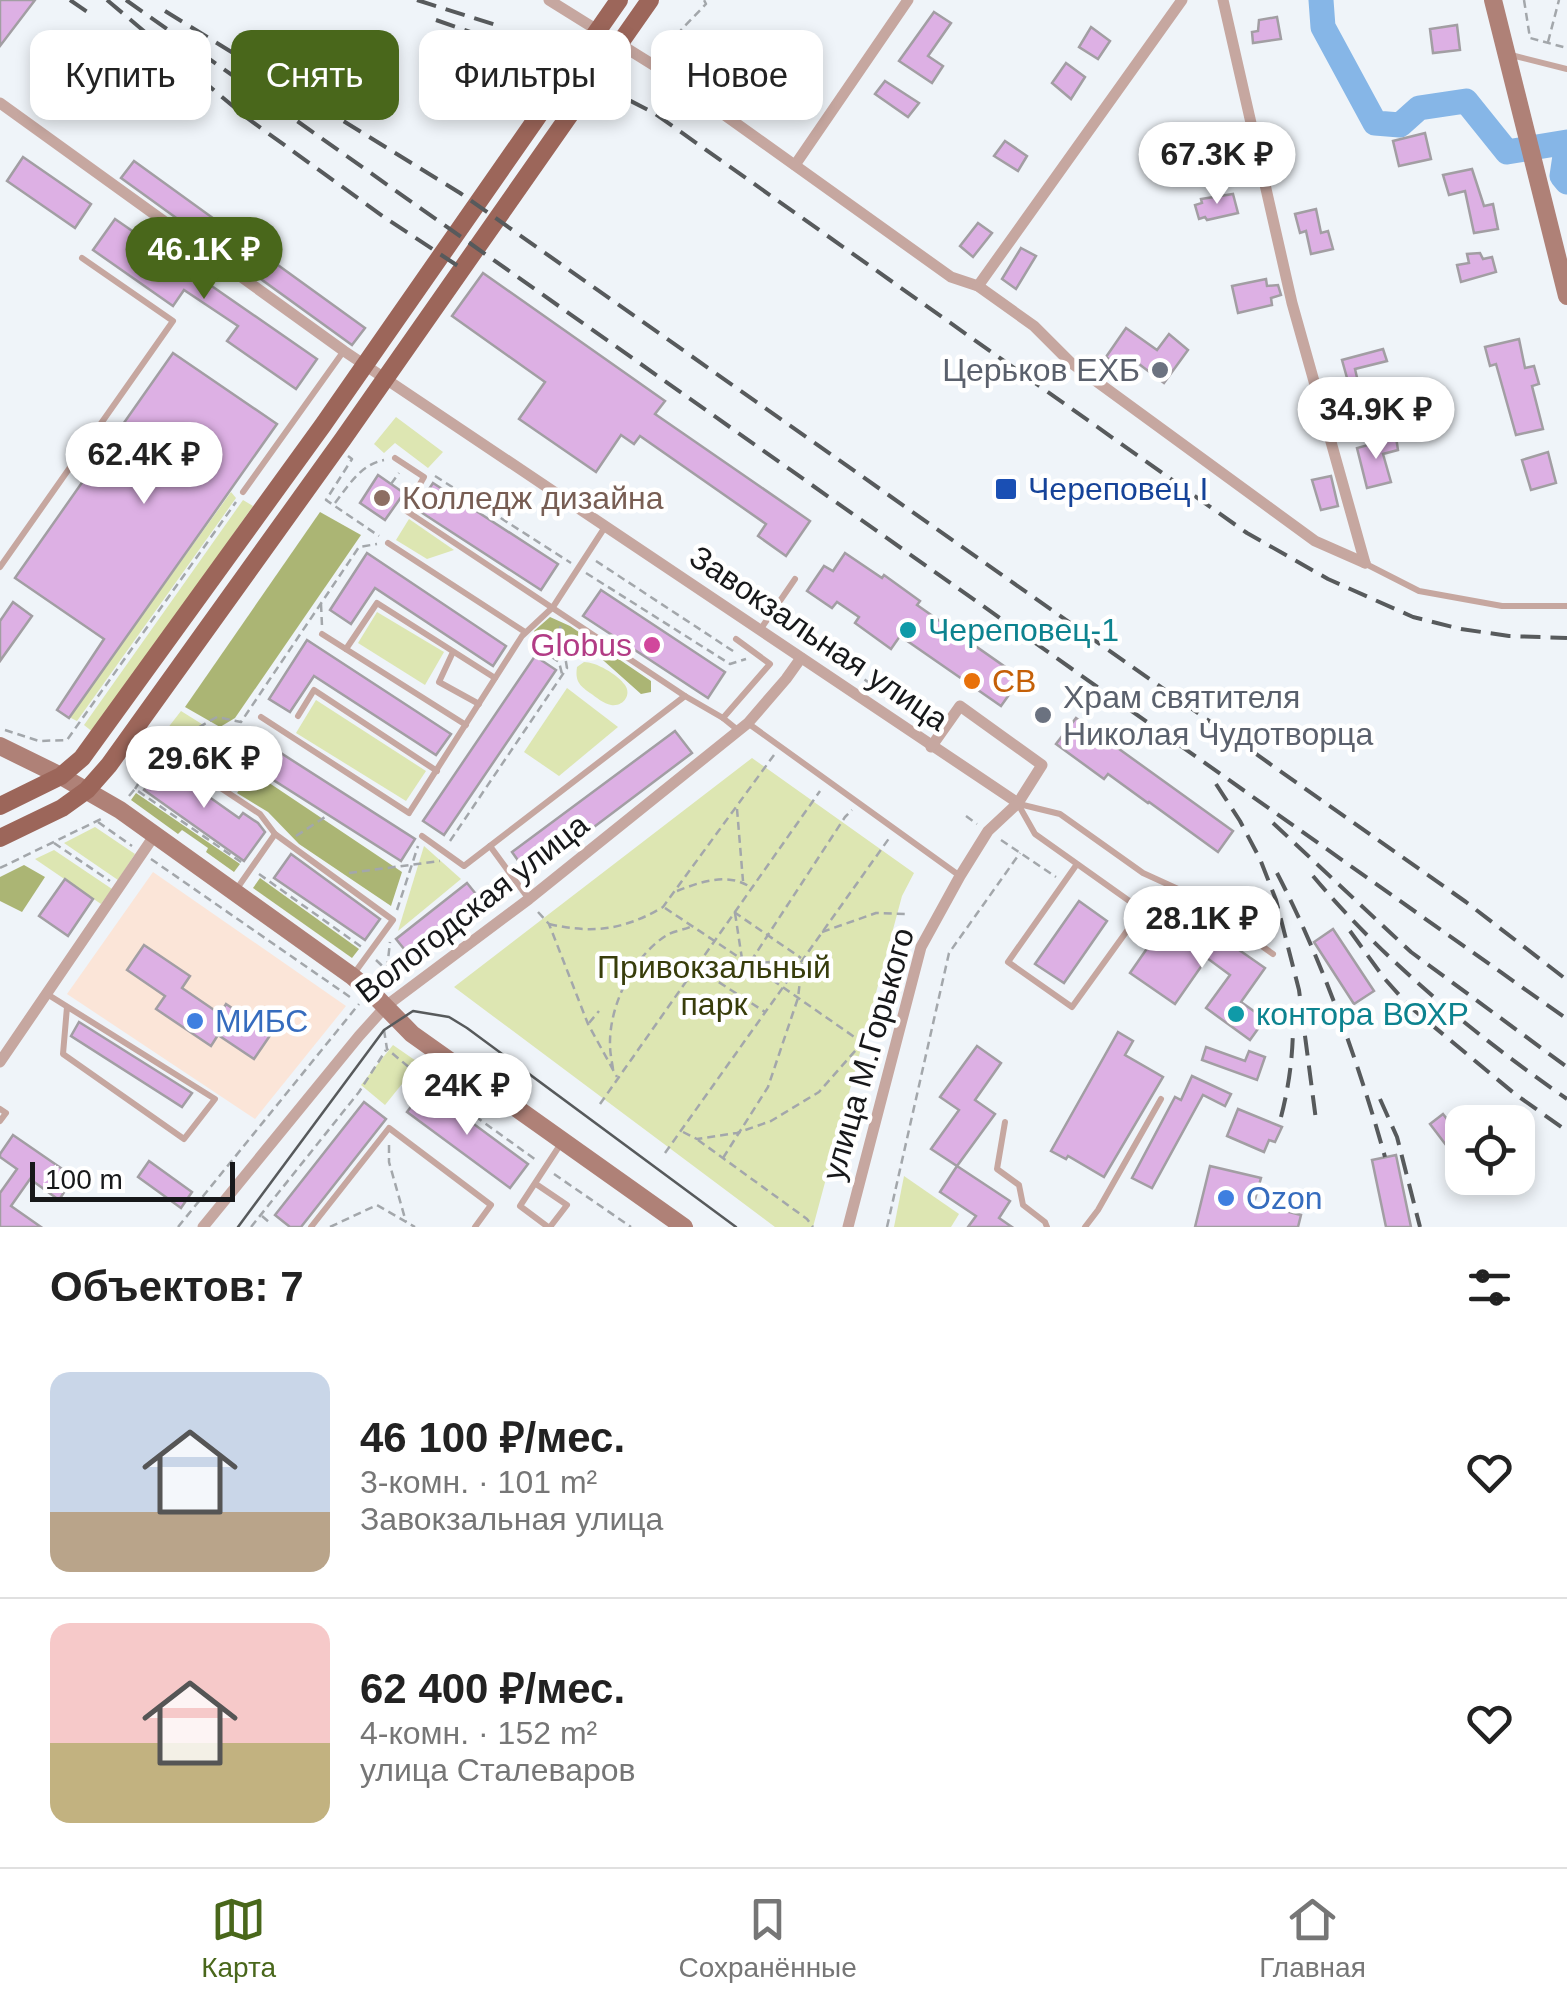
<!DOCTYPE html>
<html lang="ru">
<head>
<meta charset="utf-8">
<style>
	body { margin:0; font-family:Arial,sans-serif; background:#f6f6f6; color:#222; height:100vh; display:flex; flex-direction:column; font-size:38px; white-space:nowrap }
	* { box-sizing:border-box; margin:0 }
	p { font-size:32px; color:#767676 }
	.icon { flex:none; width:55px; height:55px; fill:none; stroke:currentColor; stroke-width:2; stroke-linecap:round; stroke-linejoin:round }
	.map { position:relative; height:1227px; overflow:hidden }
	.drawer { display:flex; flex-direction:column; background:#fff; flex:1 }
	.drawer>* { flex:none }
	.guide { position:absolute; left:30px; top:30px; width:1000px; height:90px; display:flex; gap:20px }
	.controls { position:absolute; left:1445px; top:1105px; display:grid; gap:20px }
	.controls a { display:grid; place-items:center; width:90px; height:90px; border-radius:20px; background:#fff; box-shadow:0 5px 15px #0003; font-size:50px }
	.scale { position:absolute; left:30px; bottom:25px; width:205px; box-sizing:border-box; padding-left:10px; border:5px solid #17181a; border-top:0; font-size:28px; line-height:35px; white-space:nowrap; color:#17181a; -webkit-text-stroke:8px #fff; paint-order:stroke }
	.price { position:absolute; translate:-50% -85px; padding:0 22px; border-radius:35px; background:#fff; color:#222; font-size:32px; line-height:65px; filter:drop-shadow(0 2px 5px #0008) }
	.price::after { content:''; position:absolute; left:50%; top:60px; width:30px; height:22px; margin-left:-15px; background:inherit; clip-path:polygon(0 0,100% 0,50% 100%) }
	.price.active { background:#49671b; color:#fff }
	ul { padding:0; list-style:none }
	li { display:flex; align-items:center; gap:30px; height:250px; padding:0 50px }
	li+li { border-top:2px solid #e0e0e0 }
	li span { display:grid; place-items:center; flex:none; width:280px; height:200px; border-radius:20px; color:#555 }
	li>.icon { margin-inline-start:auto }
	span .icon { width:120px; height:120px; fill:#fffc; stroke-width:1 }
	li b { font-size:42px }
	h2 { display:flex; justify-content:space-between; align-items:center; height:120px; padding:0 50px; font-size:42px }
	.pill { padding:0 35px; border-radius:20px; background:#fff; box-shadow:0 5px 15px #0003; font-size:35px; line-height:90px }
	.pill.active { background:#49671b; color:#fff }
	.tabs { display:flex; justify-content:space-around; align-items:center; height:140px; border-top:2px solid #e0e0e0; background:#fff; font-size:28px; color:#767676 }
	.tabs a { display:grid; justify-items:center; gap:5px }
	.tabs .active { color:#49671b }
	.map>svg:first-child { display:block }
	.medical { fill:#fbe5d8 }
	.green { fill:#dde6b2 }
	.forest { fill:#abb574 }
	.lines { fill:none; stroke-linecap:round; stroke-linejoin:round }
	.river { stroke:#86b6e7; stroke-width:25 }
	.building { fill:#ddb0e4; stroke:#a29ea3; stroke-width:2.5 }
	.path { stroke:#a3a7ab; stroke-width:2.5; stroke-dasharray:8 5; stroke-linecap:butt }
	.lane { stroke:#c6a7a0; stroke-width:6 }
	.street { stroke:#c6a7a0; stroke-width:11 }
	.secondary { stroke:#af8177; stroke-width:18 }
	.primary { stroke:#9c665a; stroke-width:18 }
	.tram { stroke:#575a5c; stroke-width:2.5 }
	.rail { stroke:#575a5c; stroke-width:4; stroke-dasharray:20 10; stroke-linecap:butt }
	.worship-dot { fill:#6b7280; stroke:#fff; stroke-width:4 }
	.transit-dot { fill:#1a4fb4; stroke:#fff; stroke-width:4 }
	.education-dot { fill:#8d6e63; stroke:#fff; stroke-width:4 }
	.culture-dot { fill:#0f9aa8; stroke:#fff; stroke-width:4 }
	.hotel-dot { fill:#d1479c; stroke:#fff; stroke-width:4 }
	.food-dot { fill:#e8710a; stroke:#fff; stroke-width:4 }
	.shop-dot { fill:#3f7fe0; stroke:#fff; stroke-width:4 }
	.labels { text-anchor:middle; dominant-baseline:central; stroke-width:9; stroke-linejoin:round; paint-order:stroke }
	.worship-label { font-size:32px; fill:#5b616d; stroke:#fff; text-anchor:end }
	.transit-label { font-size:32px; fill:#164399; stroke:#fff; text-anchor:start }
	.education-label { font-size:32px; fill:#785e54; stroke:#fff; text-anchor:start }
	.culture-label { font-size:32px; fill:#0d838f; stroke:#fff; text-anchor:start }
	.street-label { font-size:32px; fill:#17181a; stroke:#fff }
	.hotel-label { font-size:32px; fill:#b23c85; stroke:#fff; text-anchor:end }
	.food-label { font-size:32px; fill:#c56008; stroke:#fff; text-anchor:start }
	.park-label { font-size:32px; fill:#383d0b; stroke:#fff }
	.shop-label { font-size:32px; fill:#366cbe; stroke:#fff; text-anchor:start }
</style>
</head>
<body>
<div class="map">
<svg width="1567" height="1227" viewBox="0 0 1567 1227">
	<rect width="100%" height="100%" fill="#eff4f9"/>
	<path class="medical" d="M153,872L346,1006L255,1119L67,994Z"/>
	<g class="green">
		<path d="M396,417L443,452L428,468L395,443L384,453L374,444Z"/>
		<path d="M231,492L236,498L77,721L69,717Z"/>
		<path d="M243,500L253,506L94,733L84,725Z"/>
		<path d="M409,519L454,550L427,559L396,540Z"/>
		<path d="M377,612L444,652L425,685L358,643Z"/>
		<path d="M584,662C596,662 617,674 625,685C632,695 623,707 611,705C604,704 596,697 590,693C579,685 575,681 577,667Z"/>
		<path d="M567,688L618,727L559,776L524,752Z"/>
		<path d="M316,700L426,771L406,801L296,733Z"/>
		<path d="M181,711L213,731L200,750L177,736L163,755L153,747Z"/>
		<path d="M752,758L914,873L902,896L813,1227H775L454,987Z"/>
		<path d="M95,827L135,854L118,880L64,843Z"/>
		<path d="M424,846L461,879L398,931Z"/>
		<path d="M54,850L112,889L101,904L35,859Z"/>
		<path d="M393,1045L419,1063L385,1105L361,1085Z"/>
		<path d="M904,1176L959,1214L951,1227H894Z"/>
	</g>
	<g class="forest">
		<path d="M320,512L361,535L235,718L220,727L185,707Z"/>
		<path d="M550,617L570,626L651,681V692L641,694L595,653L575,639L536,644L534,631Z"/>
		<path d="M253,772L402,872L391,906L299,844L268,812L237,793Z"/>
		<path d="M136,793L240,864L234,872L206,852L208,848L185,832L182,830L178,834L131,800Z"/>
		<path d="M24,865L45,877L22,912L0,901V877Z"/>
		<path d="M260,878L359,949L352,958L253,888Z"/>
	</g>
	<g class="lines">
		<path class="river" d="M1321,0L1323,27L1375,123L1400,125L1419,108L1466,101L1507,152L1567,142L1562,176L1567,182"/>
	</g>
	<g class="building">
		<path d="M0,0H35L0,46Z"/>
		<path d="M934,12L951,23L928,56L943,66L932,83L899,61Z"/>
		<path d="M1277,17L1281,39L1253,43L1252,32L1258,31L1259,20Z"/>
		<path d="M1457,25L1460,50L1433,53L1430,29Z"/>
		<path d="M1091,27L1110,41L1098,59L1079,47Z"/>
		<path d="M736,43L778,75L760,99L718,65Z"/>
		<path d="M1066,63L1085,77L1071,99L1052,83Z"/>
		<path d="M885,81L919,103L908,117L875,94Z"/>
		<path d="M1425,133L1431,159L1399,166L1393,141Z"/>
		<path d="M1005,141L1027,156L1018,171L994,156Z"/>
		<path d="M23,157L91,204L75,228L7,181Z"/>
		<path d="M134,161L365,328L352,345L121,178Z"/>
		<path d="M1472,169L1484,206L1493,204L1498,229L1474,233L1465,191L1449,195L1443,175Z"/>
		<path d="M1233,194L1238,213L1207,220L1205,217L1199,219L1195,205L1202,203L1201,199Z"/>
		<path d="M1316,209L1321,233L1328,231L1333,249L1311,254L1306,231L1300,233L1295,214Z"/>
		<path d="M115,219L317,359L296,389L227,341L238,326L184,290L173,306L93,250Z"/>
		<path d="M978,223L992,233L973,257L960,246Z"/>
		<path d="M1021,248L1036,256L1016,289L1002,279Z"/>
		<path d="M1480,253L1483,259L1492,257L1496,272L1461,282L1457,265L1469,263L1467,254Z"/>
		<path d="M483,273L665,401L655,414L810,521L786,556L758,536L766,524L640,436L634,444L621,435L596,472L519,419L545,382L452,316Z"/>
		<path d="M1266,279L1267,286L1278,285L1281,295L1271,298L1272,305L1238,313L1232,286Z"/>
		<path d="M1126,328L1157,350L1169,334L1188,350L1164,383L1135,361L1127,372L1106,357Z"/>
		<path d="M1519,339L1525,368L1534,366L1539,384L1532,386L1543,429L1516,435L1496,364L1490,366L1485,347Z"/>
		<path d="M1383,349L1387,361L1355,369L1363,403L1379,400L1382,413L1356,419L1350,399L1343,401L1338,381L1347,378L1342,360Z"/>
		<path d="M173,353L277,424L69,718L57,710L104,639L15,578Z"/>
		<path d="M1396,437L1398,450L1383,454L1391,482L1367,488L1357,448Z"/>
		<path d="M1548,452L1556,483L1531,490L1522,460Z"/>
		<path d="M378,475L404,493L385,520L360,503Z"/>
		<path d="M1331,476L1338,506L1321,510L1312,480Z"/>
		<path d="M433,483L558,564L541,590L416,509Z"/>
		<path d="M367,553L506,646L493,666L375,588L351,624L330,610Z"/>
		<path d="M845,553L882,578L884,575L920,601L917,605L1021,678L1001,706L900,636L891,649L855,623L859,617L837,602L832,608L807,591L824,566L833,571Z"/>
		<path d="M601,590L725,672L708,698L583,616Z"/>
		<path d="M13,602L32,616L0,661V621Z"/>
		<path d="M307,640L451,734L436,755L314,676L290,712L269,699Z"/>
		<path d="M535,656L556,670L444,835L423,821Z"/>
		<path d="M1076,718L1233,831L1218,852L1149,802L1148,803L1108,774L1104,779L1056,744Z"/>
		<path d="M675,731L692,753L529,876L512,852Z"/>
		<path d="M248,732L415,839L401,861L234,755Z"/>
		<path d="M166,759L191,777L188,782L239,818L243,813L258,823L265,832L244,861L144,790Z"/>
		<path d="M291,854L380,919L365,940L274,878Z"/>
		<path d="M65,879L93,899L68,936L39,916Z"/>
		<path d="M467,883L484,904L413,960L396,939Z"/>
		<path d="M1079,901L1107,921L1064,983L1035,964Z"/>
		<path d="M1183,911L1265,968L1241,1002L1265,1019L1250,1040L1206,1008L1230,975L1207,958L1175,1004L1130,973L1155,937L1162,941Z"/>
		<path d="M1333,929L1374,991L1354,1004L1314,942Z"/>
		<path d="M144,945L190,976L182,988L220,1014L226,1004L271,1034L254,1059L218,1035L211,1046L156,1009L165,996L127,970Z"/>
		<path d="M79,1022L192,1093L182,1107L71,1036Z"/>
		<path d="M1118,1032L1133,1041L1125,1055L1163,1077L1104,1177L1068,1156L1066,1159L1051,1151Z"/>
		<path d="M977,1046L1001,1063L975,1100L995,1114L957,1166L931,1149L959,1110L940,1097Z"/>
		<path d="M1206,1047L1245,1061L1249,1051L1265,1057L1257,1080L1202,1060Z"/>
		<path d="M1192,1076L1231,1094L1225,1106L1203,1095L1152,1188L1132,1178L1175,1097L1181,1100Z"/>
		<path d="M425,1088L528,1164L510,1188L407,1112Z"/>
		<path d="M364,1102L386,1119L301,1227H290L275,1215Z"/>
		<path d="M1238,1109L1282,1127L1275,1142L1269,1140L1264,1152L1227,1136Z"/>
		<path d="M1443,1114L1462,1138V1166L1430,1124Z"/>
		<path d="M13,1135L74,1177L59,1200L30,1179L11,1206L41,1227H0V1193L17,1169L0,1157V1154Z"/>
		<path d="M1396,1155L1411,1227H1386L1372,1160Z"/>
		<path d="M149,1161L192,1192L181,1208L138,1177Z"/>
		<path d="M957,1166L1010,1201L999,1218L1012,1227H968L976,1216L940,1192Z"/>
		<path d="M1210,1166L1261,1178L1254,1203L1301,1215L1298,1227H1195Z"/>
	</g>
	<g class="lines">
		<g class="path">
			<path d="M1524,0L1530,38L1567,48"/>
			<path d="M1548,42L1559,0"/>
			<path d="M668,60L681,30L706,4L704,0"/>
			<path d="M348,456L352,459L326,500L379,536"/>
			<path d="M435,476L571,563"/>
			<path d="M391,484L399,473"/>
			<path d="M335,503C349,485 360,465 384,460"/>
			<path d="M596,561L736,653"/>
			<path d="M586,573L730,664L746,659"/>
			<path d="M750,598L761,606"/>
			<path d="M321,604L322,626"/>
			<path d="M780,619L928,725"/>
			<path d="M530,642L559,662L562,674"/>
			<path d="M5,730L39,741L67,740L236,502"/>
			<path d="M135,789L155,757L167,745L217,717L241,722L359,547L377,544"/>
			<path d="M129,796L135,789L244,864"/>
			<path d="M737,809L743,881"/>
			<path d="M966,816L977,824"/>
			<path d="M98,822L132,846"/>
			<path d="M296,836L328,815"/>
			<path d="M1001,840L1056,877"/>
			<path d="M450,841L567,668L560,626"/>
			<path d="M54,843L110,881"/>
			<path d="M151,859L350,997"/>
			<path d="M0,868L101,819"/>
			<path d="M349,873L440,861"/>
			<path d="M259,874L363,948"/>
			<path d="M677,891C700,882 728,872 750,887"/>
			<path d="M665,908L749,964L845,817L852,810"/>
			<path d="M397,910L418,846"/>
			<path d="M538,912L549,924L588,1024L617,1077"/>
			<path d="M734,912L801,958"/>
			<path d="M735,913L742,959"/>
			<path d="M549,924C593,934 624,930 663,907L774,755"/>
			<path d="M822,932L876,913L906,914"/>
			<path d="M376,960L396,979L452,939"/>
			<path d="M749,964L800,959"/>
			<path d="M751,965L873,1050"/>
			<path d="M697,968L765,1012"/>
			<path d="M387,969L390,942"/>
			<path d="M589,1023L599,1011"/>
			<path d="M384,1030L387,1049L422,1078L536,1160"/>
			<path d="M613,1069C612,1062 610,1053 610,1045C609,1006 633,956 667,935C674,931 683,930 690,927"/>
			<path d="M600,1104L820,791"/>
			<path d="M683,1132L697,1139L737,1133L771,1121L819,1092L862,1043"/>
			<path d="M698,1140L807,1219L813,1227"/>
			<path d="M389,1145V1162L406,1222"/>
			<path d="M665,1153L890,837"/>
			<path d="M723,1158L768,1087L798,998L802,963"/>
			<path d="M554,1174L631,1227"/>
			<path d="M262,1216L269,1222"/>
			<path d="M178,1227L359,1004"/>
			<path d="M251,1227L359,1092L386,1050"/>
			<path d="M330,1227L377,1205L415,1227"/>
			<path d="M887,1227L949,953L1020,853"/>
		</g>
		<g class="lane">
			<path d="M1511,55L1567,69"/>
			<path d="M395,458L424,477L405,510L685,696"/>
			<path d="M243,492L343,352"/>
			<path d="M388,543L525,632"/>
			<path d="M1366,564L1419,591L1502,606H1567"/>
			<path d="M0,567L173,321L82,258"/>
			<path d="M760,630L795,579"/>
			<path d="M322,634L466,725"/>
			<path d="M346,649L377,603L495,678"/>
			<path d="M453,652L439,682L479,704"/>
			<path d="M298,716L314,690L437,771"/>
			<path d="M261,717L409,813L522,636L553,607L605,527"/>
			<path d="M723,718L770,664L736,639"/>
			<path d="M749,724L960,876"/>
			<path d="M174,757L260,814L275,834L393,920L353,975"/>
			<path d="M1018,804L1035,834L1142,910L1072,1007L1008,962L1077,864"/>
			<path d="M1019,804L1060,814L1143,873L1189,894L1273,954"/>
			<path d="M422,836L464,866L490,846"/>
			<path d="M236,890L275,834"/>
			<path d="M528,898L490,846L685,696L723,718L739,731"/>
			<path d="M47,994L215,1099L184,1139L63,1054L67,1007"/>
			<path d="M0,1109L6,1113L0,1121"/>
			<path d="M1005,1122L997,1169L1019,1185L1023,1205L1045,1222L1047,1227"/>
			<path d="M536,1184L567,1205L550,1227"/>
			<path d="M311,1227L389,1128L491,1205L475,1227"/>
			<path d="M548,1227L520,1206L562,1142"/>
			<path d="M1085,1227L1098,1210L1161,1099"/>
		</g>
		<g class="street">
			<path d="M549,0L663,71L951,277L978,286L1034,326L1070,362L1315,541L1365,563"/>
			<path d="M1223,0L1292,303L1365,563"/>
			<path d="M0,103L344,351L1018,803"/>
			<path d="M795,165L908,0"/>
			<path d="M978,286L1182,0"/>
			<path d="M0,1062L154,836"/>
			<path d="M203,1227L359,1036L386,1006L529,899L748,723L786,679L801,658"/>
			<path d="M848,1227L921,947L960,876L988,831L1018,803L1042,765L960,706L931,747"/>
		</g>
		<g class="secondary">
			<path d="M1493,0L1567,296"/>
			<path d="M0,746L61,776L120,810L352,976L373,994L412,1034L684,1227"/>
		</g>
		<g class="primary">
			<path d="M0,806L61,776L82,758L323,425L619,0"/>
			<path d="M0,838L62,808L87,790L109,765L343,439L650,0"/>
		</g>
		<path class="tram" d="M238,1227L384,1030L413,1011L449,1017L467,1028L736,1227"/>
		<g class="rail">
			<path d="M70,0L89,13"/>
			<path d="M107,0L247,118L384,217L458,266"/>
			<path d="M126,0L1567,1019"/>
			<path d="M417,0L496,25"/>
			<path d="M165,11L460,193L1466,902L1567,980"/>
			<path d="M436,20L549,59L654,113L1247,533L1328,579L1413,617L1461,629L1509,636L1567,638"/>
			<path d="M1216,784L1240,821L1260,859L1276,900L1299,990L1316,1120"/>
			<path d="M1273,823L1411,952L1567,1067"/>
			<path d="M1277,873C1322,960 1359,1064 1385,1157"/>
			<path d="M1313,876C1385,962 1475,1035 1567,1099"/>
			<path d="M1350,931L1384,978L1409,1006L1515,1094L1567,1131"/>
			<path d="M1380,1099L1397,1137L1420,1227"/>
			<path d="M1281,1117C1289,1086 1293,1056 1293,1024"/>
		</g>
	</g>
	<g class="worship-dot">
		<circle cx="1160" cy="370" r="10"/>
		<circle cx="1043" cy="715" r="10"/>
	</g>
	<rect class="transit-dot" x="994" y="477" width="24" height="24" rx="5"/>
	<circle class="education-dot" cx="382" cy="498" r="10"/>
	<g class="culture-dot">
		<circle cx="908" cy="630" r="10"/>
		<circle cx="1236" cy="1014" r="10"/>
	</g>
	<circle class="hotel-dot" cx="652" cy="645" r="10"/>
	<circle class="food-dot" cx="972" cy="681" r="10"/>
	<g class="shop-dot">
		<circle cx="195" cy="1021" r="10"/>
		<circle cx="1226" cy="1198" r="10"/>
	</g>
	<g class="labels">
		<g class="worship-label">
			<text x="1140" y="370">Церьков ЕХБ</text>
			<text x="1063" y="697" text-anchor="start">Храм святителя<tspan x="1063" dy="37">Николая Чудотворца</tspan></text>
		</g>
		<g class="transit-label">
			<text x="1028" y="489">Череповец I</text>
		</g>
		<g class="education-label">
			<text x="402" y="498">Колледж дизайна</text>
		</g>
		<g class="culture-label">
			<text x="928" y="630">Череповец-1</text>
			<text x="1256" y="1014">контора ВОХР</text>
		</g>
		<g class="street-label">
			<text transform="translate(819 638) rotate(34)">Завокзальная улица</text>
			<text transform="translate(472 908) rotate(-38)">Вологодская улица</text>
			<text transform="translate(868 1054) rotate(-74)">улица М.Горького</text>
		</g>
		<g class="hotel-label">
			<text x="632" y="645">Globus</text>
		</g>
		<g class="food-label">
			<text x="992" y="681">СВ</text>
		</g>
		<g class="park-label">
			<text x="714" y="967">Привокзальный<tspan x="714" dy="37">парк</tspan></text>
		</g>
		<g class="shop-label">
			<text x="215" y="1021">МИБС</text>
			<text x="1246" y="1198">Ozon</text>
		</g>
	</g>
</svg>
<div class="controls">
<a><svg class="icon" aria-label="locate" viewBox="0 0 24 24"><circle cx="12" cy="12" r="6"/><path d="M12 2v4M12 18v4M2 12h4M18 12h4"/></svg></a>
</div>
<div class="scale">100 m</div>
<b class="price" style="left:1217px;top:207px">67.3K ₽</b>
<b class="price active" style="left:204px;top:302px">46.1K ₽</b>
<b class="price" style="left:1376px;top:462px">34.9K ₽</b>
<b class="price" style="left:144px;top:507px">62.4K ₽</b>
<b class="price" style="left:204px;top:811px">29.6K ₽</b>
<b class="price" style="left:1202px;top:971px">28.1K ₽</b>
<b class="price" style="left:467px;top:1138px">24K ₽</b>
<div class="guide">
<a class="pill">Купить</a>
<a class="pill active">Снять</a>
<a class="pill">Фильтры</a>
<a class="pill">Новое</a>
</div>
</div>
<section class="drawer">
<h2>Объектов: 7<svg class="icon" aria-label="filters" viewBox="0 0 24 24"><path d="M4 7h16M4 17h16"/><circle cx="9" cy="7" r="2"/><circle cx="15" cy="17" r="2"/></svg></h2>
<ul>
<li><span style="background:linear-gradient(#c9d6e8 70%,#b9a48a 0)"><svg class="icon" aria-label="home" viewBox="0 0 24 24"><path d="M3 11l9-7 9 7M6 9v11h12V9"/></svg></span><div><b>46 100 ₽/мес.</b><p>3-комн. · 101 m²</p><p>Завокзальная улица</p></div><svg class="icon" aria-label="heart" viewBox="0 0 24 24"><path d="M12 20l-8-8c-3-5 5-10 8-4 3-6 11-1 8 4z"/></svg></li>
<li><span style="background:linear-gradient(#f6c9c9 60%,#c2b280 0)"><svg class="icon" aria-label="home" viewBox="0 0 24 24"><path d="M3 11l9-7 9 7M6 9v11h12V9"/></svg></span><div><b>62 400 ₽/мес.</b><p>4-комн. · 152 m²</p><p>улица Сталеваров</p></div><svg class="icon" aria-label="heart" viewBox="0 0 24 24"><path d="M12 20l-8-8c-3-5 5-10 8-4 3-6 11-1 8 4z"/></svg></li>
</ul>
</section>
<nav class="tabs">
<a class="active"><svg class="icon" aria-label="map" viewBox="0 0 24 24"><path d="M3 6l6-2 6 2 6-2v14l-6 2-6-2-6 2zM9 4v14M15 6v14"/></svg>Карта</a>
<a><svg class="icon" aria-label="saved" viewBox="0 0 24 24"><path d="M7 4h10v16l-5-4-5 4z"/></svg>Сохранённые</a>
<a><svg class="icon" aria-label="home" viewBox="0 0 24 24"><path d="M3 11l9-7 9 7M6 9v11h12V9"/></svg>Главная</a>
</nav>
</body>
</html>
